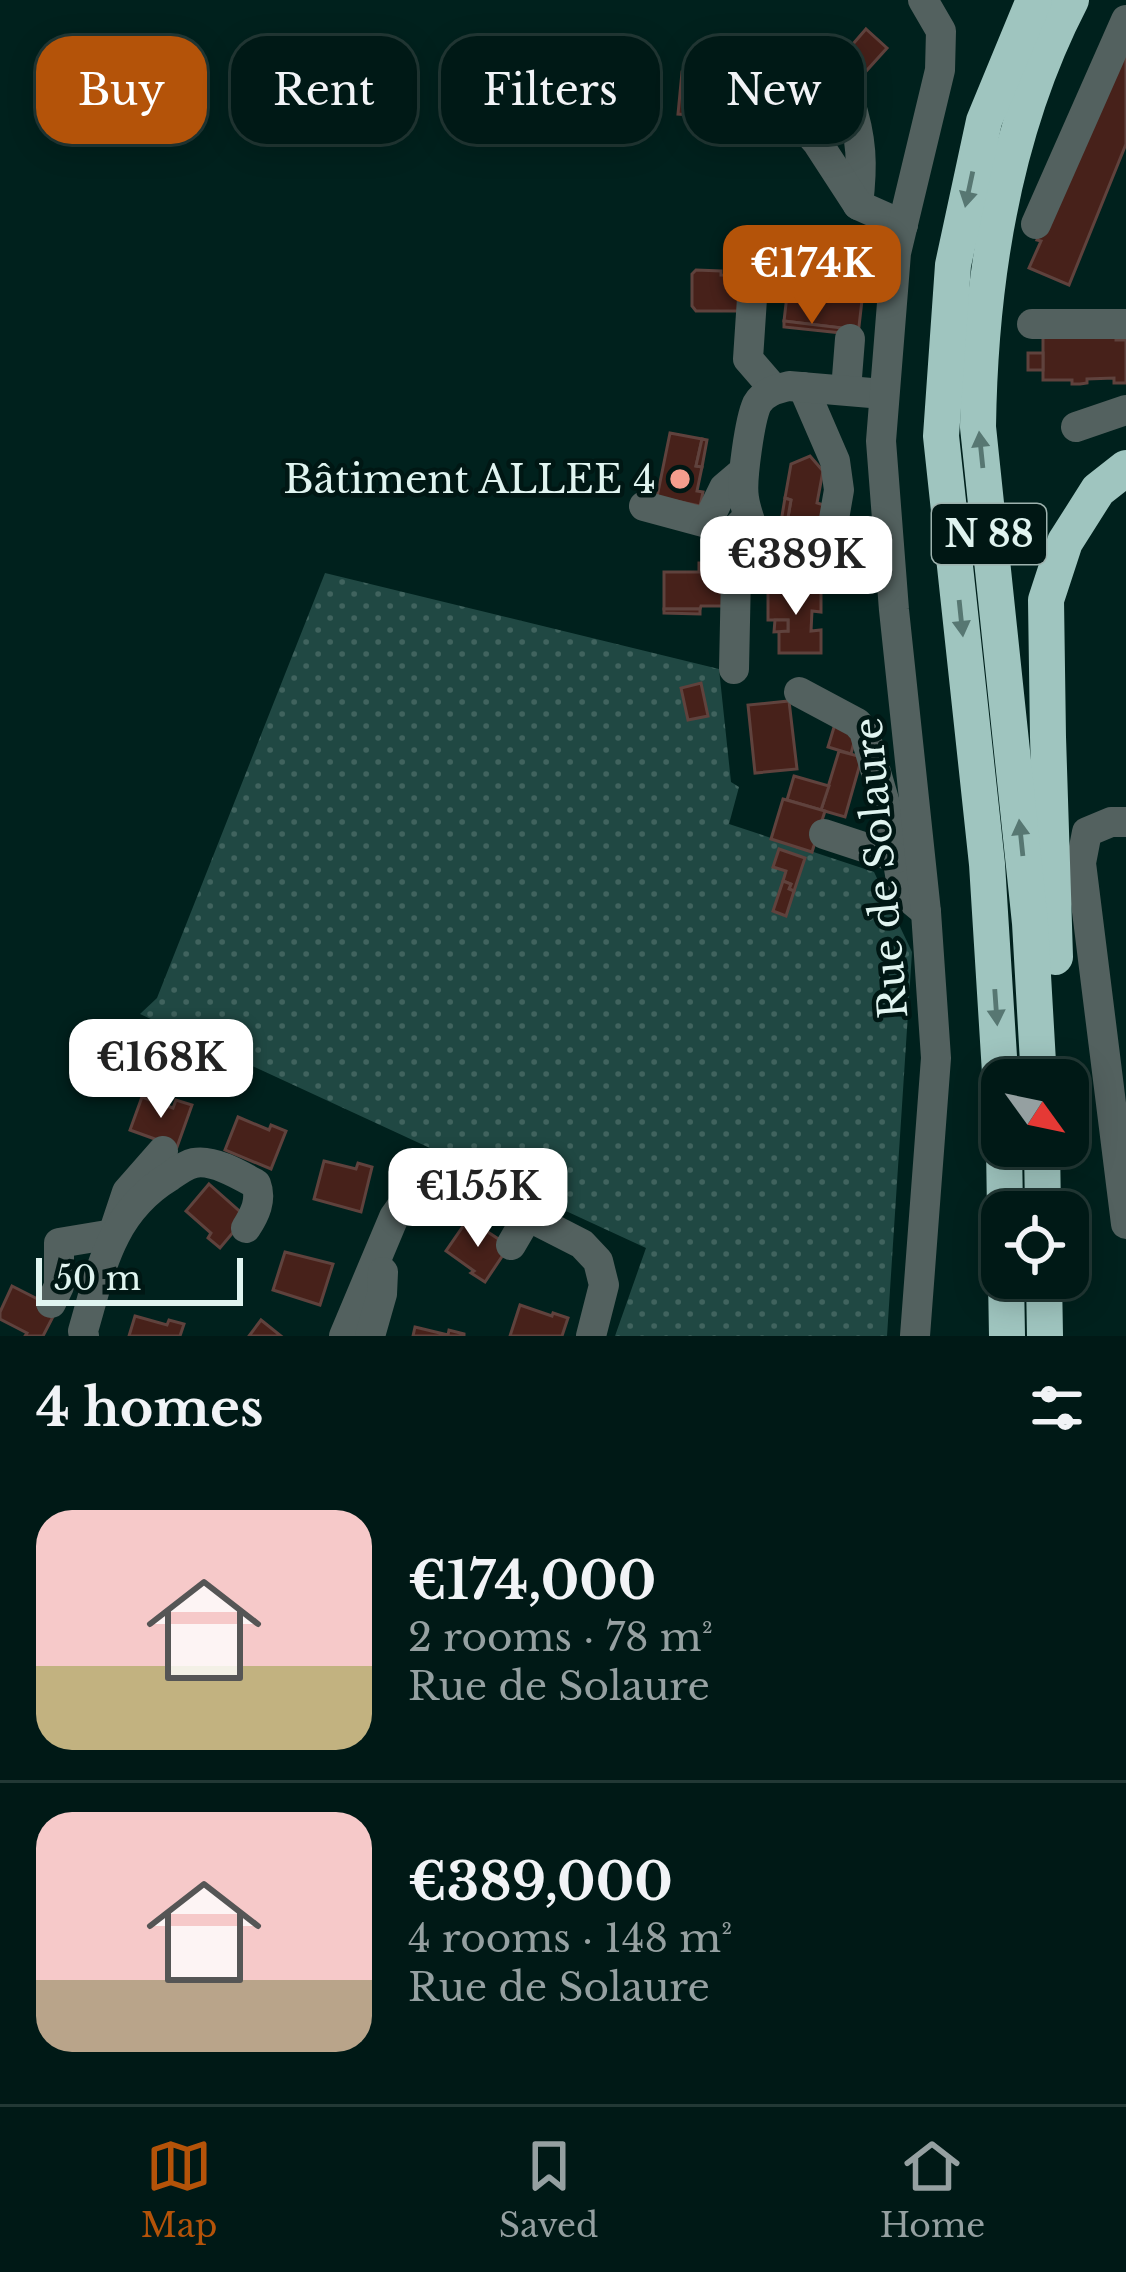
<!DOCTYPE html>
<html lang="en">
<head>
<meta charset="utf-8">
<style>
	body { margin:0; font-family:"Libre Baskerville",serif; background:#0e2623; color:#f1f3f6; height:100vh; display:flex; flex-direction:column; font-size:45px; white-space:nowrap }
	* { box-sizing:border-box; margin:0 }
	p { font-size:39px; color:#95a0a1 }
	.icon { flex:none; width:66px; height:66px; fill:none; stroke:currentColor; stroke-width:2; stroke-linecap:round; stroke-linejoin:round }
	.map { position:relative; height:1336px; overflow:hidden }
	.sheet { display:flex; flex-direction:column; background:#001916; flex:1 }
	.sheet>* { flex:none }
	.hud { position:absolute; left:36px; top:36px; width:1056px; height:108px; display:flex; gap:24px }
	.needle { width:78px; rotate:123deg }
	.buttons { position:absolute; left:981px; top:1059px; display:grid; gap:24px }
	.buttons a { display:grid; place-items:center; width:108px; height:108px; border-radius:24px; background:#001916; box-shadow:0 6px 30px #0003,0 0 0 3px #223835; font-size:60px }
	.scale { position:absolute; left:36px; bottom:30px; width:207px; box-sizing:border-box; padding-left:12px; border:6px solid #e0f4f0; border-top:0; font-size:33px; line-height:42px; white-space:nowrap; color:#e0f4f0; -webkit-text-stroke:9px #001714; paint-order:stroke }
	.price { position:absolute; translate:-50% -102px; padding:0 27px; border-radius:24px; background:#fff; color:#222; font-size:39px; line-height:78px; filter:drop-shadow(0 3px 6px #0008) }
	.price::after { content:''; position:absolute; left:50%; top:72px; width:36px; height:27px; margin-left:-18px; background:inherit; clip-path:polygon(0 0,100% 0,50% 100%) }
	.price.active { background:#b45309; color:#fff }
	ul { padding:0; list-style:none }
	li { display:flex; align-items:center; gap:36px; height:300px; padding:0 36px }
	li+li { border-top:3px solid #223835 }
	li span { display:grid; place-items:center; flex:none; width:336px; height:240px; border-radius:36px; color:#555 }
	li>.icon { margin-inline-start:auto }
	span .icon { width:144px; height:144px; fill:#fffc; stroke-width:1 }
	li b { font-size:51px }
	h2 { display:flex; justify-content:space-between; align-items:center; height:144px; padding:0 36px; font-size:51px }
	.chip { padding:0 42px; border-radius:36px; background:#001916; box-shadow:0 6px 30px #0003,0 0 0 3px #223835; font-size:42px; line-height:108px }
	.chip.active { background:#b45309; color:#fff }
	.tabs { display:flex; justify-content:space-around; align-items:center; height:168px; border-top:3px solid #223835; background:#001916; font-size:33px; color:#95a0a1 }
	.tabs a { display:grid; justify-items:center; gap:6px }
	.tabs .active { color:#b45309 }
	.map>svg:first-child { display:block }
	.park { fill:url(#park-dots) }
	.building { fill:#47211a; stroke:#5f423d; stroke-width:3 }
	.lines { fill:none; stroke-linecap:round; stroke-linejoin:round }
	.minor { stroke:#53615f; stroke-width:30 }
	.highway { stroke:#9fc5bf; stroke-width:36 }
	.oneway { fill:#577772 }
	.poi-dot { fill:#f49d8d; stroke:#001714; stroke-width:4.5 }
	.labels { text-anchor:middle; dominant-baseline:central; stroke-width:9; stroke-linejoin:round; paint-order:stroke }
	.shield { fill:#001714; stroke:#9db2ae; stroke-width:3 }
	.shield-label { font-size:36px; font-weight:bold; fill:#e0f4f0 }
	.poi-label { font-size:39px; fill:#e0f4f0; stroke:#001714; text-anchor:end }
	.street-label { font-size:39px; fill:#e0f4f0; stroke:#001714 }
</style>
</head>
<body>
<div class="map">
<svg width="1126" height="1336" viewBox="0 0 1126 1336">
	<defs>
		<pattern id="park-dots" width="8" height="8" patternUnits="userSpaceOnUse" patternTransform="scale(3)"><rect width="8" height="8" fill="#204843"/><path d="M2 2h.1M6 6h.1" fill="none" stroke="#40635e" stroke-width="1.8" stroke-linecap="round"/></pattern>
	</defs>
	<rect width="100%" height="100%" fill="#00211d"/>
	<path class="park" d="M325,573L719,669L731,782L739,787L729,824L874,872L912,952L887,1336H615L646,1248L140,1014L157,998Z"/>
	<g class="building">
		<path d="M866,29L887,48L840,100L815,77L837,52L845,60L850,55L846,52Z"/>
		<path d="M1126,45V144L1069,285L1029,268L1041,241L1037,240Z"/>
		<path d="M682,72L765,78L761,120L678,114Z"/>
		<path d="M696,270L721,271V275L749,276L748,311H696L692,306V274Z"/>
		<path d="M789,278L847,284L848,280L864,283L858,335L842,328L784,321Z"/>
		<path d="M784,321L842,328V333L784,327Z"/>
		<path d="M1116,336V340H1126V383H1114V378L1087,379V383L1080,384H1072V380H1043V337Z"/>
		<rect x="1028" y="353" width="15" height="17"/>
		<path d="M670,433L702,439L696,466L702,467L697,491L703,492L700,506L657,497Z"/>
		<path d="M702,439L707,440L702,467L696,466Z"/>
		<path d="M810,456L823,471L817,503L824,505L818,535L786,529L791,500L785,498L791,464Z"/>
		<path d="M785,498L791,500L786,529L780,528Z"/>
		<path d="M699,563H726L727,606H701L700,609H664V572H699Z"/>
		<path d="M768,584H789V592H799V584H811V592H821V612L812,611L811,631L821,630V653H779V630L788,631V620H768Z"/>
		<path d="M664,609H700V614L664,613Z"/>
		<path d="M775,620H788V631L774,632Z"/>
		<path d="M701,683L708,716L688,720L681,688Z"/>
		<path d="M789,701L797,769L755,773L748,705Z"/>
		<path d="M835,724L857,731L851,754L828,747Z"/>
		<path d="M839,751L862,757L845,817L821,810Z"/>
		<path d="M794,776L829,786L821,810L787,800Z"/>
		<path d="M783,799L825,811L812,852L771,839Z"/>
		<path d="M779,849L805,858L794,891L789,889L791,884L783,881L786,871L773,867Z"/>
		<path d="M783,881L791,884L789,889L794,891L786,916L773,911Z"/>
		<path d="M142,1097L173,1108L176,1100L192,1105L177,1147L130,1130Z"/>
		<path d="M238,1117L269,1130L271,1125L286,1131L271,1169L225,1150Z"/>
		<path d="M324,1161L356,1169L358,1163L372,1167L361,1212L314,1199Z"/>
		<path d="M209,1184L246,1217L220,1248L208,1238L211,1233L186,1211Z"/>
		<path d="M468,1219L509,1246L485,1282L471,1273L474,1271L446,1251Z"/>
		<path d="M285,1252L333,1264L320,1305L273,1290Z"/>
		<path d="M12,1286L57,1309L43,1336H25L27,1333L0,1319V1312Z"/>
		<path d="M520,1305L552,1316L553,1313L568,1318L562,1336H510Z"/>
		<path d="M135,1316L167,1325L169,1320L184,1324L180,1336H129Z"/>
		<path d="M261,1320L281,1336H249Z"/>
		<path d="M415,1327L448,1335L449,1330L464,1334V1336H413Z"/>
	</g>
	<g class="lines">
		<g class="minor">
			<path d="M849,99C862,139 863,164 858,205"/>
			<path d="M768,106L796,118L817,142L858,205L903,225"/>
			<path d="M1036,224L1126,20"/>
			<path d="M755,253L748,359L774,389"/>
			<path d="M1032,324H1126"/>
			<path d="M803,387L835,461L839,490L830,542"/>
			<path d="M846,390L850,339"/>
			<path d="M1076,427L1126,410"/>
			<path d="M644,506L707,523L724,488L744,471"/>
			<path d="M799,570H768C762,547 747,521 744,498C741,481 750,419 757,404C764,392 776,389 789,386L883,394"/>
			<path d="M734,669L737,528L748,517"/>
			<path d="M799,692L857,723L864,731L893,831L903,893L926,912"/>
			<path d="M1126,822H1111L1087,832L1081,863L1126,1224"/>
			<path d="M824,834L897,858"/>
			<path d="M511,1245L528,1216"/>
			<path d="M51,1303L59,1286V1243L113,1234L127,1192L163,1151"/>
			<path d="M84,1336L83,1331C101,1270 110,1213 169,1177C176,1172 185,1165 194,1163C213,1159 240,1175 256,1184C262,1200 255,1214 246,1228"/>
			<path d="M344,1336L394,1217L409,1196L432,1184H465L582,1244L598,1261L604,1285L591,1336"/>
			<path d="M370,1336L382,1294L383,1272"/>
			<path d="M915,1336L936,1058L926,912L894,610L881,441L896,253L940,70L941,31L923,0"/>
		</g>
		<g class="highway">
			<path d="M1055,957L1048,737L1046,600L1065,542L1098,490L1126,468"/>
			<path d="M1039,1080L1030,923L978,427C980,281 1003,131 1071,0"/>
			<path d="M1002,1105L987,864L941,436L953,265L984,121L1034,0"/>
			<path d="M1004,1146L1005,1212"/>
			<path d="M1042,1146L1043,1212"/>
			<path d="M1006,1278L1007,1336"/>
			<path d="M1044,1278L1045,1336"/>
		</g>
	</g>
	<defs><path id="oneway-solid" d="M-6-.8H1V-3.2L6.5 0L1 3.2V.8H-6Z" transform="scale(3)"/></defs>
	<g class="oneway">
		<use href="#oneway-solid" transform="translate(969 189) rotate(102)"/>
		<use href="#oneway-solid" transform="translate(981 450) rotate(-96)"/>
		<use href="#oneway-solid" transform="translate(961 618) rotate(84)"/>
		<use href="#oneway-solid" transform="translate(1021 838) rotate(-96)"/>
		<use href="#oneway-solid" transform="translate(996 1007) rotate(86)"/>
	</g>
	<circle class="poi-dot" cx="680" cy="479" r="12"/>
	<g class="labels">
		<rect class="shield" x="932" y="504" width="114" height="60" rx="9"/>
		<g class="shield-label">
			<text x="989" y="534">N 88</text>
		</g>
		<g class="poi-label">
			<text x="656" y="479">Bâtiment ALLEE 4</text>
		</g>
		<g class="street-label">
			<text transform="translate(881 868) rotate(-95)">Rue de Solaure</text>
		</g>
	</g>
</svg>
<div class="buttons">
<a><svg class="needle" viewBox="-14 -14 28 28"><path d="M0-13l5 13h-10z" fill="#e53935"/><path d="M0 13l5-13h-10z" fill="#95a0a1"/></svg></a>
<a><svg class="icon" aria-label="locate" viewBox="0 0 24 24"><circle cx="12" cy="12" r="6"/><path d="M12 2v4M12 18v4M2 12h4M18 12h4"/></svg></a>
</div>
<div class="scale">50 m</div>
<b class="price active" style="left:812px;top:327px">€174K</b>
<b class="price" style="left:796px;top:618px">€389K</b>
<b class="price" style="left:161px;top:1121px">€168K</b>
<b class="price" style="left:478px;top:1250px">€155K</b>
<div class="hud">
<a class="chip active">Buy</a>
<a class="chip">Rent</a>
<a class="chip">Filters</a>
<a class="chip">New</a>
</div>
</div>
<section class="sheet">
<h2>4 homes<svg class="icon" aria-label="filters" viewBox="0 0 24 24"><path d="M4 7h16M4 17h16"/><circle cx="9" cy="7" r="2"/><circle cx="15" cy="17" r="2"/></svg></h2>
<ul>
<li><span style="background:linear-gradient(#f6c9c9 65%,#c2b280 0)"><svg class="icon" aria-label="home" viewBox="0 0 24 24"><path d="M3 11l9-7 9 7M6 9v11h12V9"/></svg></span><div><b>€174,000</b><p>2 rooms · 78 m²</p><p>Rue de Solaure</p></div></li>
<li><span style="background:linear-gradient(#f6c9c9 70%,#b9a48a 0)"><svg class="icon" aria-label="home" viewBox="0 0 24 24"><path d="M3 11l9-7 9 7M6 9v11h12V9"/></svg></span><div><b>€389,000</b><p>4 rooms · 148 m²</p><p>Rue de Solaure</p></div></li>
</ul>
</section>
<nav class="tabs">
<a class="active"><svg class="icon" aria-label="map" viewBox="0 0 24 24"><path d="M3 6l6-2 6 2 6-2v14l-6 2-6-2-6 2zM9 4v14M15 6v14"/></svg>Map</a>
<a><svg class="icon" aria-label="saved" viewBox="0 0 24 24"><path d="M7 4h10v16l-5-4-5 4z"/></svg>Saved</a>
<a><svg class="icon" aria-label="home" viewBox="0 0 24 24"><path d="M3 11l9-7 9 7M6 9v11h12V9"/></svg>Home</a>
</nav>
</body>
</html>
